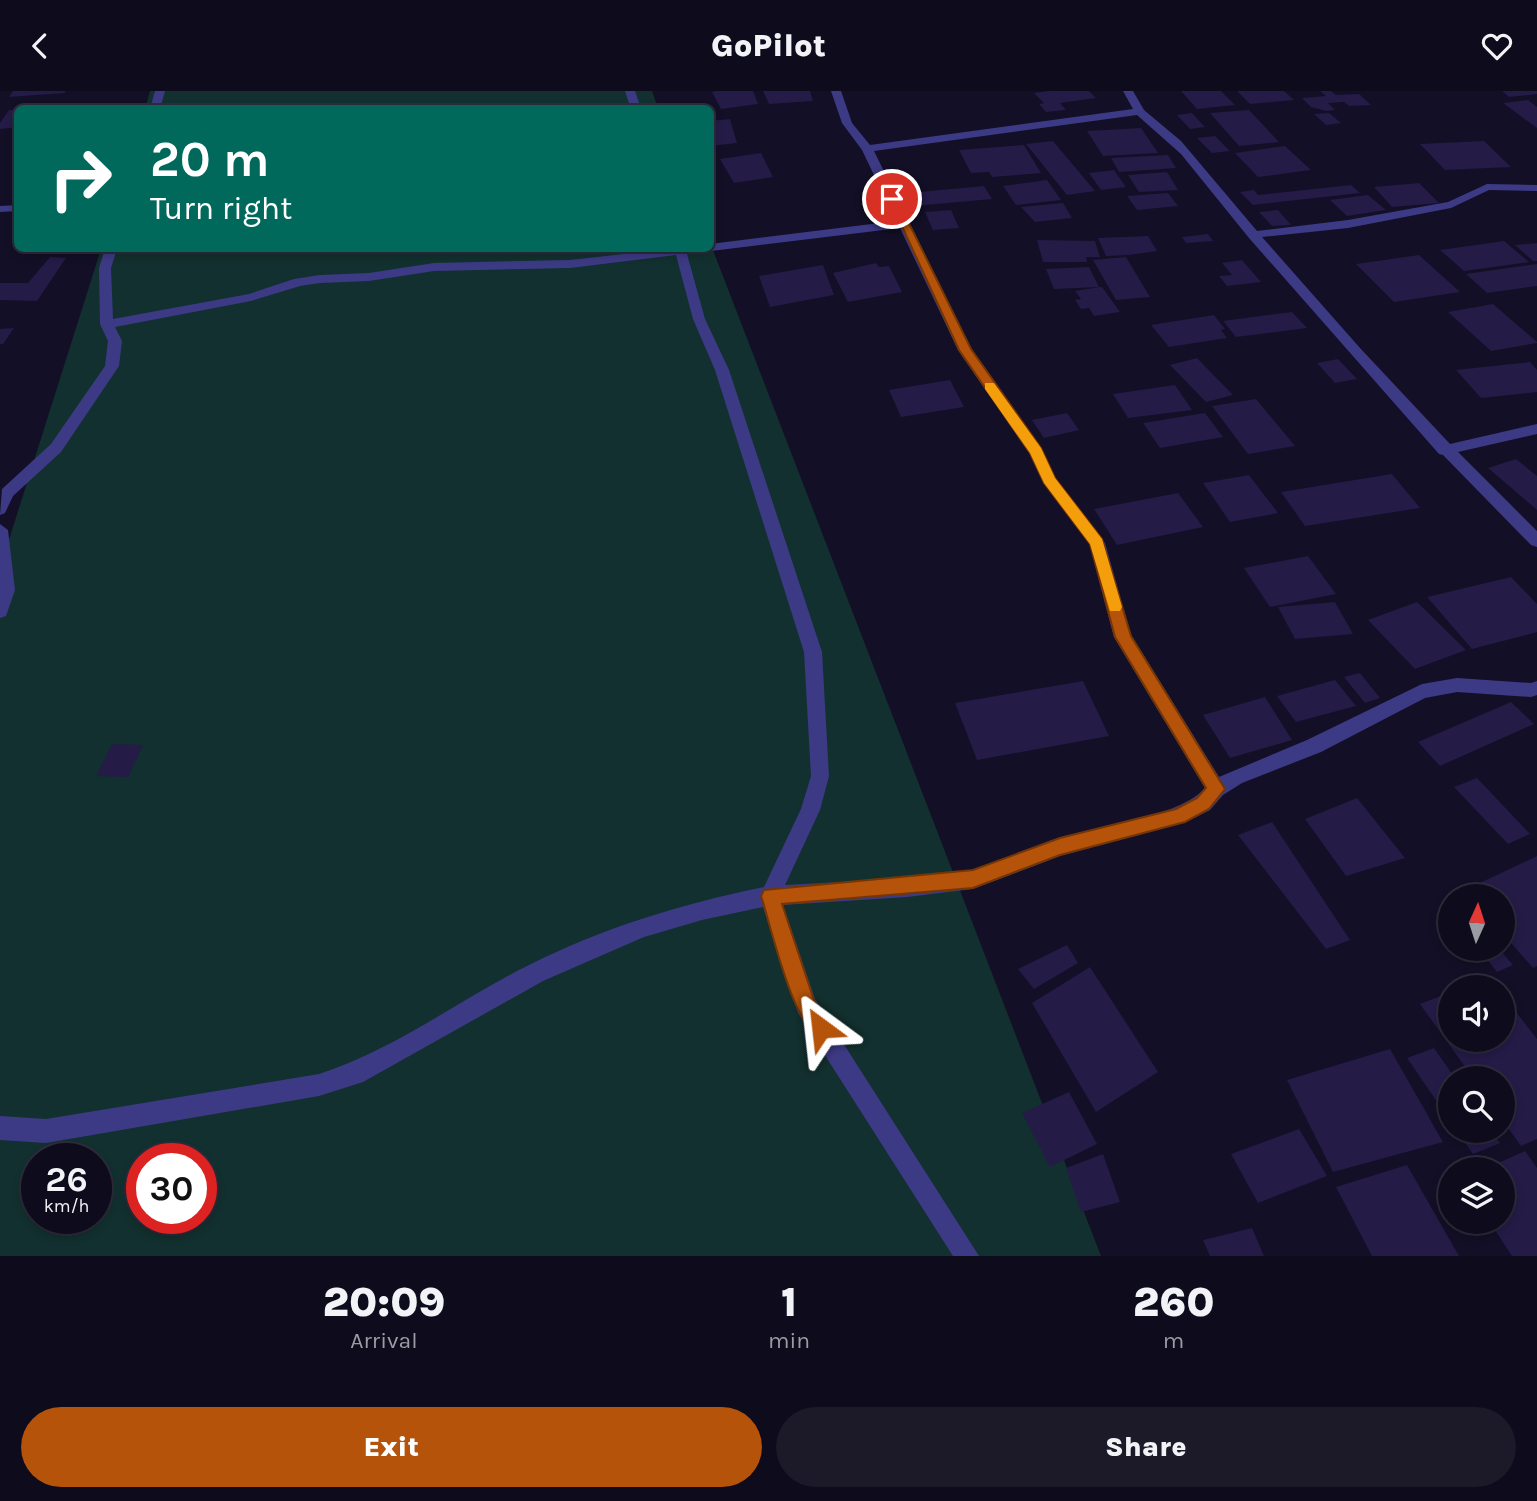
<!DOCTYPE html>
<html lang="en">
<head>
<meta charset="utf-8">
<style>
	:root { --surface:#0e0b1c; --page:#1c1929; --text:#f1f3f6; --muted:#9b9ba3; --line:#2e2b3b; --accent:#b45309 }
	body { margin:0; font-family:Karla,sans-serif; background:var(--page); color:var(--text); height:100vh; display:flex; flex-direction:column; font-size:26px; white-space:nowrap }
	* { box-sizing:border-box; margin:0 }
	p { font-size:23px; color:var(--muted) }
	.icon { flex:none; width:38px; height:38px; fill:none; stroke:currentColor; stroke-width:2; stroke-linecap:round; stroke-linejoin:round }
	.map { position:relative; height:1165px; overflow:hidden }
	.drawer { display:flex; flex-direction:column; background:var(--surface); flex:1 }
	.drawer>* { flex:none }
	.guide { position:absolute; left:14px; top:14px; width:700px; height:147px; border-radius:10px; box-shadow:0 4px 10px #0003,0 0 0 2px var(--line); background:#00695c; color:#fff; overflow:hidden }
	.needle { width:46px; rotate:3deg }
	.fabs { position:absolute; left:1438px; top:793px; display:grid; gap:14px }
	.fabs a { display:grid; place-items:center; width:77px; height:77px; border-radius:50%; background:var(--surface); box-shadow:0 4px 10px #0003,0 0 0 2px var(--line); font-size:35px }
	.speed { position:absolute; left:21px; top:1052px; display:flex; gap:14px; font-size:35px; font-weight:700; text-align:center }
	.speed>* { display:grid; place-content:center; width:91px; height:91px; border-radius:50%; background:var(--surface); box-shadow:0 4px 10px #0003,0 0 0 2px var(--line); line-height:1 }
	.speed small { font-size:18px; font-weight:400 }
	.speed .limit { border:10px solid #d22; background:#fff; color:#111 }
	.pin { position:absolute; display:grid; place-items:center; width:60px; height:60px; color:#fff; margin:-30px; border:4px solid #fff; border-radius:50%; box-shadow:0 2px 7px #0007 }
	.me { position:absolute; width:77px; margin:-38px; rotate:330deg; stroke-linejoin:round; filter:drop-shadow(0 0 5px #0008) }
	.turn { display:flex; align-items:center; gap:24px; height:147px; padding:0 21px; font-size:32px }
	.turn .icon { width:91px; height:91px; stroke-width:2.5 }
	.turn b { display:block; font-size:49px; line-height:60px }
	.eta { display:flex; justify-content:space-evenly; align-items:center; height:119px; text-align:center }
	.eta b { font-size:42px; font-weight:800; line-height:49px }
	.action { display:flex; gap:14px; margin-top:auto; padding:14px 21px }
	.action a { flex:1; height:80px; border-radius:42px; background:var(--accent); color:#fff; font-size:28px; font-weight:800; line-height:80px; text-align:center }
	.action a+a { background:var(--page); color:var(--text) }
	header { display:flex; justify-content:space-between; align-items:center; height:91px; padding:0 21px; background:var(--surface); font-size:32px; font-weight:800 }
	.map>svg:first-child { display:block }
	.green { fill:#12302f; fill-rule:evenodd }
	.building { fill:#241b47 }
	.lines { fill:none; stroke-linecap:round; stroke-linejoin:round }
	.minor { fill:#3d3a85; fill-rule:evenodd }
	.route { fill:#b45309; stroke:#753606; stroke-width:2 }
	.slow { fill:#f59e0b }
</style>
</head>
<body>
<header><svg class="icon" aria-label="back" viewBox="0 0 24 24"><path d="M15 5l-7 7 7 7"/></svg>GoPilot<svg class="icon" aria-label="heart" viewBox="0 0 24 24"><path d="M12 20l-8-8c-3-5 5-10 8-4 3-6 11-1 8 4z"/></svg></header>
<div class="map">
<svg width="1537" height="1165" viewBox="0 0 1537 1165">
	<rect width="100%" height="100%" fill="#130f26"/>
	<!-- green -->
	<path class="green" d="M150,0H652L658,17L145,18Z
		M711,154L1101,1165H0V477L101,158H710ZM37,1068H96V1127H37ZM142,1068H201V1127H142Z"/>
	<!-- building -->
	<path class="building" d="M13,0H65V2L9,6Z
		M716,0H753L758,13L721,18L712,1Z
		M763,0H810L813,10L769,13Z
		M1049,0H1089L1096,7L1060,12L1066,19L1046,21L1039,13L1044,12L1034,2Z
		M1181,0H1221L1235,14L1197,18Z
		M1237,0H1284L1294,9L1250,13Z
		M1320,0H1331L1336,4L1359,3L1371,14L1349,15L1344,11L1328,12L1335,19L1326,20L1311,16L1302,7L1326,5Z
		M1502,0H1537V3L1509,6Z
		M1528,9L1537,16V37L1503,12Z
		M9,19H18V36L0,38V32Z
		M1249,19L1279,51L1239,55L1210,22Z
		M1192,22L1205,36L1190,38L1177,24Z
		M1329,22L1341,32L1326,34L1314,23Z
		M730,28L737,52L710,55V30Z
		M1141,37L1158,62L1103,65L1087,40Z
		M1215,45L1230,60L1212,62L1197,47Z
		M1053,50L1095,100L1067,104L1026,53Z
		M1484,50L1511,76L1445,79L1420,53Z
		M1024,54L1041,82L992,86L989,81L971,82L959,59Z
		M1285,55L1311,79L1258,86L1235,62Z
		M761,62L773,86L734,92L720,68Z
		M1168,64L1176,77L1119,81L1111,67Z
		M1114,79L1126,96L1101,99L1089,82Z
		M1167,81L1178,99L1139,101L1128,84Z
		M1047,89L1061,109L1016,114L1003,95Z
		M1419,92L1439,112L1392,116L1374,96Z
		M1351,94L1360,102L1253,114L1240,101L1254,99L1258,104Z
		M984,95L992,108L914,115L908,102Z
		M1168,102L1178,115L1137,119L1127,105Z
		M1368,104L1386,119L1347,125L1330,109Z
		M1063,112L1072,127L1035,131L1021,116Z
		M951,119L959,137L933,139L925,121Z
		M1278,119L1291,134L1272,135L1259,121Z
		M1208,143L1213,150L1186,152L1182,146Z
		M1148,145L1157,160L1129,164L1106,165L1098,147Z
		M1037,149L1095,150L1100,166H1086L1087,171H1043Z
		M1504,150L1529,171L1464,180L1440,159Z
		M1537,152V170H1533L1515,154Z
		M1419,164L1460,201L1394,211L1356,173Z
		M50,166L66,167L37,210L0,209V192H28Z
		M1126,166L1150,206L1116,209L1093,169Z
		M1242,169L1261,191L1227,195L1219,185L1232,184L1222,172Z
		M876,172L879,176L889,175L902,201L848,211L833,182Z
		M1537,173V195L1487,202L1466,183Z
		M823,174L834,204L770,216L759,185Z
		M1089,176L1099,196L1054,198L1046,178Z
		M1100,196H1102L1120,221L1094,225L1089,217L1081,218L1075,209L1081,208L1075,200Z
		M1493,213L1537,251V252L1491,260L1448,221Z
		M1292,221L1307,237L1236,246L1223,230Z
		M1214,224L1225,238L1221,239L1227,247L1169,256L1151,234Z
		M14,237L3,253H0V238Z
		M1197,267L1233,304L1206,311L1170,274Z
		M1338,268L1357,288L1335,292L1317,272Z
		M1530,271L1537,279V301L1481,307L1456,279Z
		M950,289L964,316L901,326L889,299Z
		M1175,294L1192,319L1128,327L1113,303Z
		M1256,308L1295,355L1248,363L1212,315Z
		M1067,322L1079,339L1044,347L1032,329Z
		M1205,322L1223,346L1160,357L1143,332Z
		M1516,368L1537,385V419L1488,377Z
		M1392,383L1420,417L1305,435L1281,401Z
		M1249,384L1278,422L1230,431L1203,392Z
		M1178,402L1203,436L1117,454L1094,418Z
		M1308,465L1336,503L1270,516L1244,477Z
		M1511,486L1537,513V541L1472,558L1427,506Z
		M1335,511L1353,543L1295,548L1278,516Z
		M1417,511L1466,559L1415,578L1368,529Z
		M1360,582L1380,607L1365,612L1344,586Z
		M1335,589L1356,615L1296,631L1277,605Z
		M1083,590L1109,645L977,669L955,612Z
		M1265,606L1292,649L1230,667L1203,624Z
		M1511,611L1534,633L1440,675L1418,651Z
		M112,653L143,654L128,686L96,685Z
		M1477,687L1530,743L1508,753L1454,696Z
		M1357,707L1405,767L1346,785L1305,728Z
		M1272,731L1350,849L1326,858L1238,744Z
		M1537,765V875L1533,877L1503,843V805H1470L1465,799Z
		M1067,854L1078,872L1034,898L1018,878Z
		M1479,858H1499L1513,874L1497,881Z
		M1090,876L1158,981L1096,1021L1032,912Z
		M1490,886L1497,896H1464Z
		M1451,901V948H1503V904L1537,948V1048L1521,1055L1503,1030V987H1473L1420,913Z
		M1434,957L1455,987H1451V1031L1407,967Z
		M1390,958L1443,1051L1333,1081L1287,989Z
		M1069,1001L1097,1053L1050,1076L1022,1022Z
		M1299,1038L1327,1085L1258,1112L1231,1063Z
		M1457,1040H1491L1500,1052L1473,1063Z
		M1525,1060L1537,1077V1165H1512L1489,1130H1503V1078H1485Z
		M1103,1063L1120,1111L1081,1121L1066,1077Z
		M1407,1074L1459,1165H1372L1336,1096Z
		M1252,1137L1264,1165H1210L1203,1149Z"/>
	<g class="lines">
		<!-- minor -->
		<path class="minor" d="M155,0H165L160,18H150Z
			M625,0H635L641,18H631Z
			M831,0H841L852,32L870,54L1133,18L1123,0H1133L1144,19L1181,50L1257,140L1348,129L1448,111L1487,93L1537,94V100L1489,99L1451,117L1348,137L1262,146L1360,257L1450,353L1537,333V343L1458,361L1537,440V456L1531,454L1443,364L1439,363L1249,147L1181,63L1137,24L874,60L971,258L1041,357L1055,387L1105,452L1131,544L1219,686L1307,649L1422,593L1457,587L1531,592L1537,590V604L1531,606L1457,601L1425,607L1321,661L1242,692L1223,704L1210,719L1186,731L1060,765L973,798L907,806L783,814L815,908L979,1165H953L798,922L763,816L702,829L644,846L543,890L363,991L319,1005L46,1052L0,1049V1025L46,1028L319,983C394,959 457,910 527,875C602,837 681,813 764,796L801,718L811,685L804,561L715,279L693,228L676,164L570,177L434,180L369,190L320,192L300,195L251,210L115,236L122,250L119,275L61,361L13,405L5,422L0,424L2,398L51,353L105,275L108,250L100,233L99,177L105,158H117L111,177L113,228L249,203L294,188L320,184L369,182L434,172L570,169L669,158H710V153L896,130L862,59L842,32ZM900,137L958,259L1029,362L1044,393L1090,454L1114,546L1205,697C1179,726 1100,735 1061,746C1031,755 1002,773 971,779C910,790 847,790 785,794L820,719L829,685L822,561L729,279L705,228L687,163Z
			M18,114V120L0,121V115Z
			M0,433L8,439L15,499L6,525L0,527Z"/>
	</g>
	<!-- route -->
	<path class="route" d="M888,105L897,108L971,258L1041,357L1055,387L1102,448L1131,545L1225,698L1209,718L1185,731L1060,764L973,797L782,813L814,909L831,937L828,944L821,947C793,936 771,835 761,805L764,799L973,779L1060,747L1176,718L1197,707L1206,697L1115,546L1090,453L1044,392L1030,362L959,259Z"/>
	<!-- slow -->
	<path class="slow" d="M985,292H994L1041,357L1055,387L1102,448L1122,516L1120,520H1110L1090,453L1044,392L1030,362L985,298Z"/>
</svg>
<div class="fabs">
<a><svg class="needle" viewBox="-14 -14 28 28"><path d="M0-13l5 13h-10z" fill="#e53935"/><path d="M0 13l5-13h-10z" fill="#9b9ba3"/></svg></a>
<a><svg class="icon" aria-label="sound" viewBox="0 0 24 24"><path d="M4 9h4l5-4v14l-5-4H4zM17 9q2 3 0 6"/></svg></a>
<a><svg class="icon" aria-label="search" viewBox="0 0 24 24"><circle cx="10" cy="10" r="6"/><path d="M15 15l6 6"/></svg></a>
<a><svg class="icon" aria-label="layers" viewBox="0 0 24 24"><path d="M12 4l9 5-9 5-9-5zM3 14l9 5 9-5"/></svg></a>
</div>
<div class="speed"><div>26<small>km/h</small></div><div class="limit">30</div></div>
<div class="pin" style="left:892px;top:108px;background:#d93025"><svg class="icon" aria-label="arrive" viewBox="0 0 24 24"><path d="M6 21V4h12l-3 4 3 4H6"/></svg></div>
<svg class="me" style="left:821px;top:937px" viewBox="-20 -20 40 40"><path d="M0-17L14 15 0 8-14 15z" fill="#b45309" stroke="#fff" stroke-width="4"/></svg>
<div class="guide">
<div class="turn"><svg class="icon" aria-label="right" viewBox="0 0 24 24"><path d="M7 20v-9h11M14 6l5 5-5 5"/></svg><div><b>20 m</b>Turn right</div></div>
</div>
</div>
<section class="drawer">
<div class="eta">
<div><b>20:09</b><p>Arrival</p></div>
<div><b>1</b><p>min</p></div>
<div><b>260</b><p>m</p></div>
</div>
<div class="action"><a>Exit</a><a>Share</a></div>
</section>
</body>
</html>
